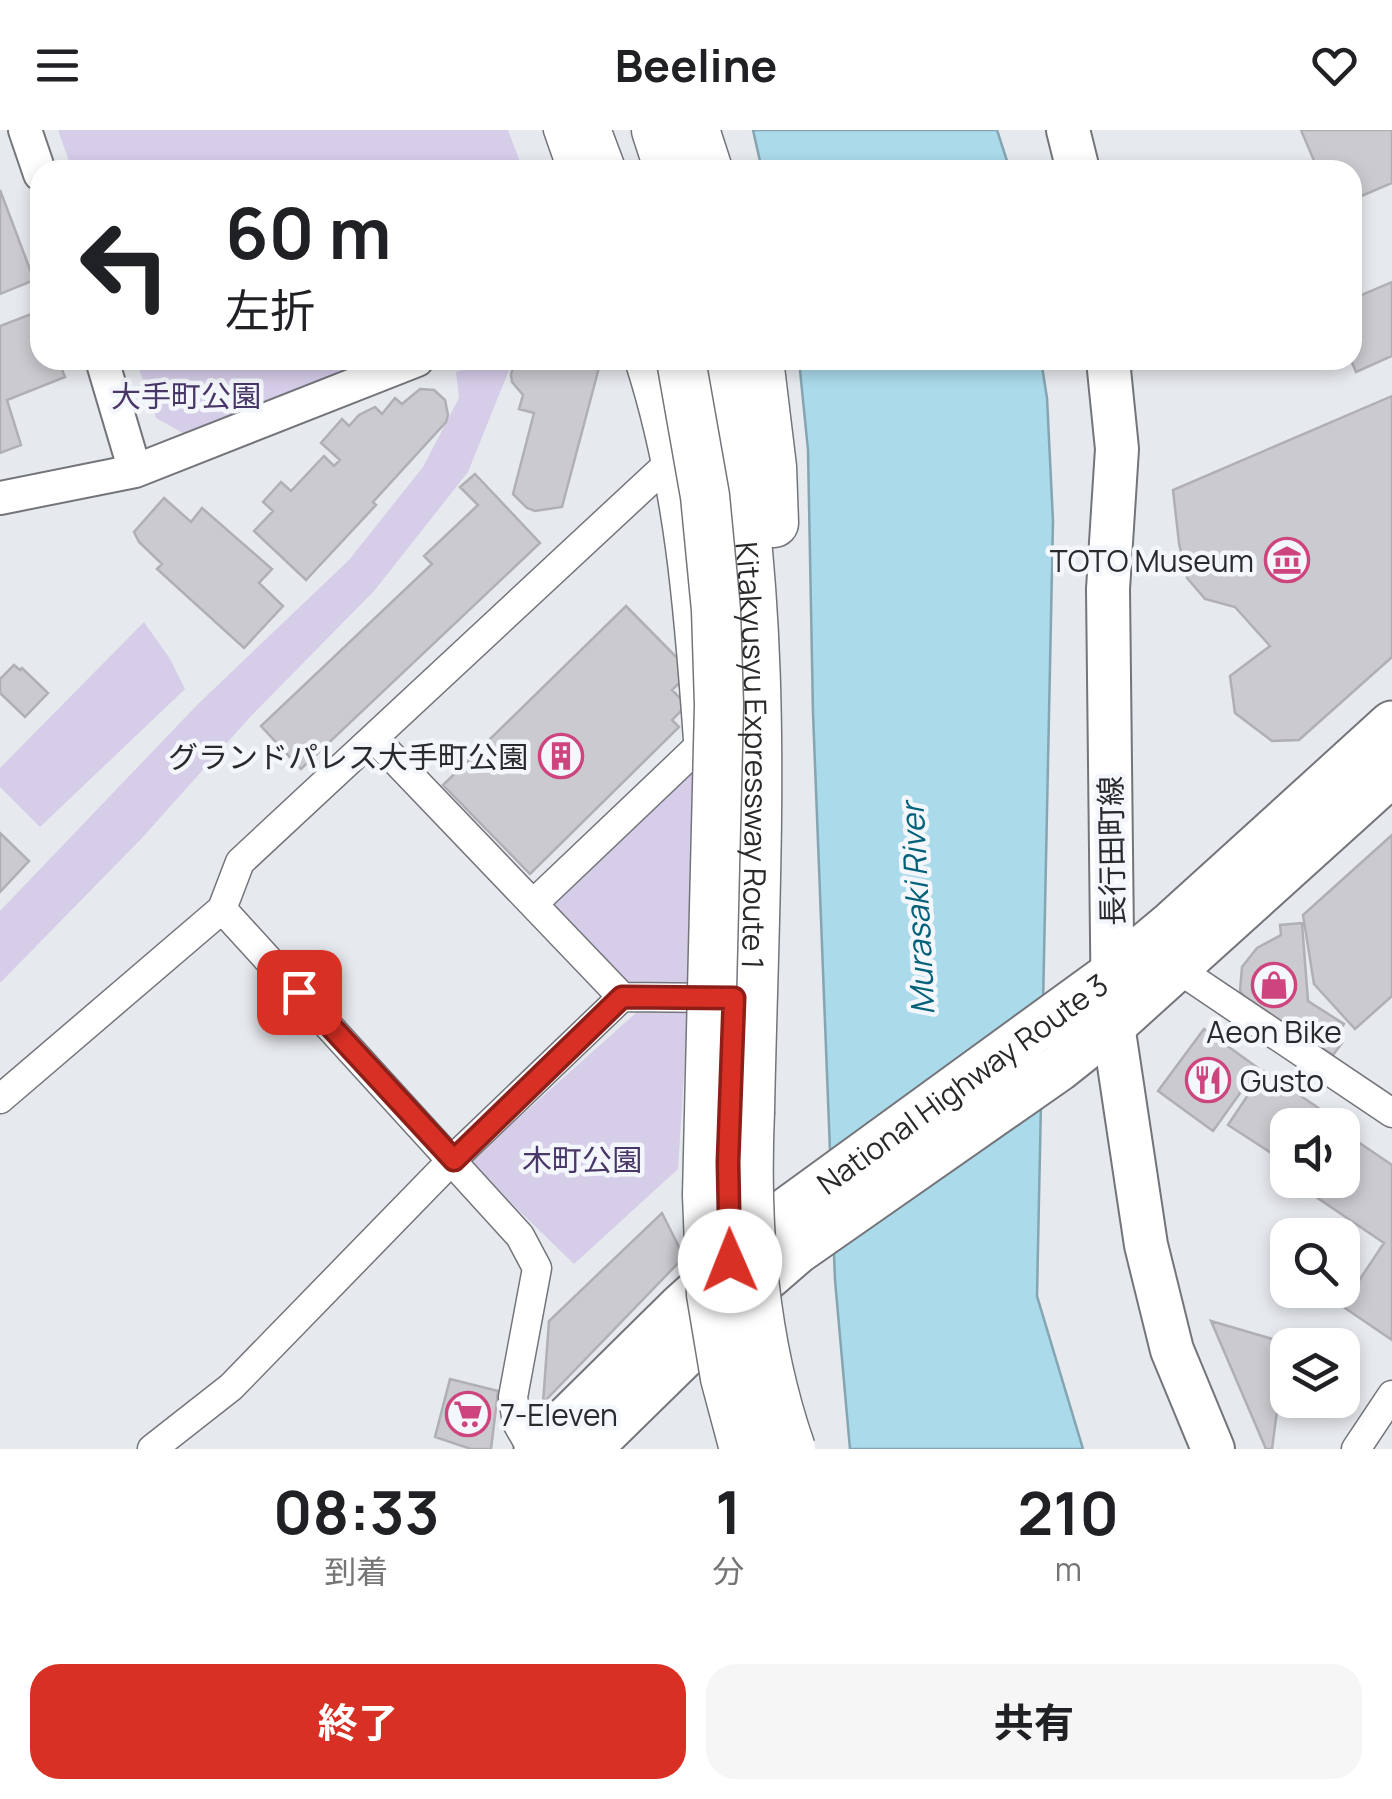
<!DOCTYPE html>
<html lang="ja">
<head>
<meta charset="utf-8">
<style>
	:root { --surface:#fff; --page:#f6f6f6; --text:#202124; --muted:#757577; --accent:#d93025 }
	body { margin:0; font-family:Manrope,"Noto Sans JP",sans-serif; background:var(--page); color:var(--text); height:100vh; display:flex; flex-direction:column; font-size:38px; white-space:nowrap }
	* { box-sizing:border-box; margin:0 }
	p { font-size:32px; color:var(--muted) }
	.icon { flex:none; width:55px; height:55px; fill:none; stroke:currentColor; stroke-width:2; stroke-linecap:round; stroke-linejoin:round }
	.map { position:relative; height:1319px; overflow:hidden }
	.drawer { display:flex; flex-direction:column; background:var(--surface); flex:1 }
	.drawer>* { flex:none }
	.guide { position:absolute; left:30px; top:30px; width:1332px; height:210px; border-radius:30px; box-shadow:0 5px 15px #0003; background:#fff; color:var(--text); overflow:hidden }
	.tools { position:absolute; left:1270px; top:978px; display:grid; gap:20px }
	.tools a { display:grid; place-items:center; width:90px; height:90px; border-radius:20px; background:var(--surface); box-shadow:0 5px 15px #0003; font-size:50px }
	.pin { position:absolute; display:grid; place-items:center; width:85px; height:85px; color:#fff; margin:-42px; border-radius:20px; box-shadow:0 5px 15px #0006 }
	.me { position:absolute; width:110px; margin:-55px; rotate:359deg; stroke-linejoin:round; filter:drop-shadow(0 0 8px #0008) }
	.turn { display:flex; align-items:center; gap:35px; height:210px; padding:0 30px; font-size:45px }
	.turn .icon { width:130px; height:130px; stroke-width:2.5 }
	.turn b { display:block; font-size:70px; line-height:85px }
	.eta { display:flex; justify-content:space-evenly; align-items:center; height:170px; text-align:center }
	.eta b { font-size:60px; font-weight:700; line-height:70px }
	.button { display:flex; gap:20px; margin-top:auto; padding:20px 30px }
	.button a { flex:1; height:115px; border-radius:30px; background:var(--accent); color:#fff; font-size:40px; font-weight:700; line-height:115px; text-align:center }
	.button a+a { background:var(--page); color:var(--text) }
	header { display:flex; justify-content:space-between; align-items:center; height:130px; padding:0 30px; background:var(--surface); font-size:45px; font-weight:700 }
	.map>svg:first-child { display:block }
	.green { fill:#d6cde9 }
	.water { fill:#abdaea; stroke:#84a5b1; stroke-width:2.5 }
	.building { fill:#cacacf; stroke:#afafb4; stroke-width:2.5 }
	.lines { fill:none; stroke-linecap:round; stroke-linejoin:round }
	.minor-casing { stroke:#73757a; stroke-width:31 }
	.tertiary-casing { stroke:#73757a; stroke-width:36 }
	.primary-casing { stroke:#73757a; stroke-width:46 }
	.trunk-casing { stroke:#73757a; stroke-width:49 }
	.motorway-casing { stroke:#73757a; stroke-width:51 }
	.minor { stroke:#fff; stroke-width:28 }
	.tertiary { stroke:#fff; stroke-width:32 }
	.primary { stroke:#fff; stroke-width:42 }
	.trunk { stroke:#fff; stroke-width:45 }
	.motorway { stroke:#fff; stroke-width:48 }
	.motorway-bridge-casing { stroke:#73757a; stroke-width:51; stroke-linecap:butt }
	.motorway-bridge { stroke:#fff; stroke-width:48 }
	.route-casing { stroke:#8d1f18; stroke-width:25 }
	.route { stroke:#d93025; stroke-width:18 }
	.labels { text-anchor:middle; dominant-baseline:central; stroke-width:9; stroke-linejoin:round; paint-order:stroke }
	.park-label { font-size:30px; fill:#493768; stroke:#f3f6fb }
	.poi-label { font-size:30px; fill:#292a2b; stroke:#f3f6fb; text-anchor:end }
	.street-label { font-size:30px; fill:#292a2b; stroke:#f3f6fb }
	.water-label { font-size:32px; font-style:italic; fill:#036279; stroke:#f3f6fb }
</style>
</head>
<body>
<header><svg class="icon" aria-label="menu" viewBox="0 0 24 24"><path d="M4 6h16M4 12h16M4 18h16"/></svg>Beeline<svg class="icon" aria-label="heart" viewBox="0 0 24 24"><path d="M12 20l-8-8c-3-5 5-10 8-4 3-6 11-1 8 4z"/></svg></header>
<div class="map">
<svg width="1392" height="1319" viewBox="0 0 1392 1319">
	<rect width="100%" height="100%" fill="#e6e9ed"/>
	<!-- green -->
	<path class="green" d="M58,0H508L523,40H72Z
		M136,230H373L183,303L156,288Z
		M491,230H513L468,342L374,461L251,586L142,708L0,853V781L198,574L349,430L423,337L459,268L456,242Z
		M144,492L170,529L185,559L40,697L0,657V638Z
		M697,629L690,848L678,1039L574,1134L469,1032L637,882L633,864L545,769Z"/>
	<!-- water -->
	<path class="water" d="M753,0H997L1010,40H762Z
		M799,230H1041L1047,268L1053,391L1037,1166L1083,1319H850L835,1150L813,583L808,320Z"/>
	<!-- building -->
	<path class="building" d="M1301,0H1392V53L1352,70V40H1318Z
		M0,60L34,150L0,164Z
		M1392,152V226L1356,242L1351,230L1352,169Z
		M39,181L40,230H58L65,247L7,270L21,315L0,323V196Z
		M516,230H601L562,377L535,381L527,378L513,364L534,283L519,279L523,265L512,252L511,244Z
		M420,259L434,260L445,270L448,285L446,292L373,372L376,375L306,450L254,401L273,381L263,372L281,352L291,361L324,326L334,336L340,330L321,313L342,289L349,296L359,285L375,277L382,284L395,268L402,274Z
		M1392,266V527L1299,610L1272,611L1235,583L1230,546L1270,516L1235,477L1205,469L1187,448L1179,413L1173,360Z
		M475,344L540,413L301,639L261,596L432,434L424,426L478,375L460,357Z
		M164,368L191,392L202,378L272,439L259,453L283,476L244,518L157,439L162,434L139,412L134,402Z
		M626,476L691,542L672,560L687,575L672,590L679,597L530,744L443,655Z
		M14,535L20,540L22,538L48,563L25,587L0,563V549Z
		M0,703L29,731L0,762Z
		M1392,705V866L1355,899L1314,854L1303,785Z
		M1302,793L1308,871L1344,894L1335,908L1342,913L1333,925L1249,872L1240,861L1242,837L1257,818L1281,805L1280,795Z
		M1204,899L1258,938L1213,1001L1158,961Z
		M1264,941L1323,981L1314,995H1288V1034L1228,995Z
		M1342,1001L1392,1035V1210L1342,1176L1384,1113L1291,1050H1342Z
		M662,1083L684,1127L543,1273L549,1191Z
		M1211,1191L1286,1213L1272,1319H1266Z
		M450,1249L498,1261L491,1319H471L435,1307Z"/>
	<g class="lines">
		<defs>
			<path id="minor" d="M558,0L572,40
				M639,230C679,353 689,482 698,610
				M533,774L698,617L719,615
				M222,779L520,1106L537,1138L513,1267L517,1293L532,1319
				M1178,839L1392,983
				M622,867L722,868
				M0,969L222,779L240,732L699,305
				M152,1319L231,1257L453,1029L622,867L375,609
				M1356,1319L1392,1265"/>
			<path id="tertiary" d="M25,0L40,44
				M102,230L135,341
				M0,368L135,341L417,230"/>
			<path id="primary" d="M1068,0L1078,40
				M1108,230L1117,319L1108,459L1113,895L1146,1115L1172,1220L1213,1319"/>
			<g id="trunk">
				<path id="s1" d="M537,1319L680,1178L789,1079L1112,844L1173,793L1392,594"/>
				<path d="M588,1319L738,1172L797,1121L1059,938L1113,895L1392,643"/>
			</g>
			<g id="motorway">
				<path d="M586,0L601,40"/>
				<path d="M656,0L669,40"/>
				<path d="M695,0L708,40"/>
				<path id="s2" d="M719,230C774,481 755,726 750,981"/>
				<path d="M759,230L772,337L774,393"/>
			</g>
		</defs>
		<!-- minor casing -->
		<use href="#minor" class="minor-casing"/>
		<!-- tertiary casing -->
		<use href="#tertiary" class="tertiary-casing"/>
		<!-- primary casing -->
		<use href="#primary" class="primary-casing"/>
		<!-- trunk casing -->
		<use href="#trunk" class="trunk-casing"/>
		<!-- motorway casing -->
		<use href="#motorway" class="motorway-casing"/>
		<!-- minor -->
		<use href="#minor" class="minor"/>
		<!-- tertiary -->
		<use href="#tertiary" class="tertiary"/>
		<!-- primary -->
		<use href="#primary" class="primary"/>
		<!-- trunk -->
		<use href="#trunk" class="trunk"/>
		<!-- motorway -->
		<use href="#motorway" class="motorway"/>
		<defs>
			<path id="motorway-bridge" d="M681,230L705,366L716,480L719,575L707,1065L711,1164L725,1248L744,1319
				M750,981C745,1095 753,1210 791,1319"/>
		</defs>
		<!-- motorway-bridge casing -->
		<use href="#motorway-bridge" class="motorway-bridge-casing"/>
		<!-- motorway-bridge -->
		<use href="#motorway-bridge" class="motorway-bridge"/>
	</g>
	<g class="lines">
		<defs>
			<path id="route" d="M299,862L454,1030L622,867L734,868L728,1032L730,1131"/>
		</defs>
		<!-- route casing -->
		<use href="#route" class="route-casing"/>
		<!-- route -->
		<use href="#route" class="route"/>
	</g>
	<!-- icons -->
	<defs>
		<symbol id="museum-ring" viewBox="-11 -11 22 22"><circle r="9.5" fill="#f3f6fb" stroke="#ce447f" stroke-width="1.5"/><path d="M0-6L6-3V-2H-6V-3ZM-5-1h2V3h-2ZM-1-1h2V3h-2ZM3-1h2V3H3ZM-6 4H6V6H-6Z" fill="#ce447f"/></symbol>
		<symbol id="building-ring" viewBox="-11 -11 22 22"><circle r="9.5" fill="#f3f6fb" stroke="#ce447f" stroke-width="1.5"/><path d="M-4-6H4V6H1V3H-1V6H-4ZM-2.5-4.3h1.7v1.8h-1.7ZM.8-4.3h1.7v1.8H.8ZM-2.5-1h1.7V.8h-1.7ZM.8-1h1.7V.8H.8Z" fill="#ce447f"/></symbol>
		<symbol id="shop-ring" viewBox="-11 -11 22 22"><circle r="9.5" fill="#f3f6fb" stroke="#ce447f" stroke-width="1.5"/><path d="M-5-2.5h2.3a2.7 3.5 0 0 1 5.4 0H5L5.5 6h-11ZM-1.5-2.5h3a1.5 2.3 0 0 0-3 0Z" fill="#ce447f"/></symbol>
		<symbol id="restaurant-ring" viewBox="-11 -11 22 22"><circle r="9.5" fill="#f3f6fb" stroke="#ce447f" stroke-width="1.5"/><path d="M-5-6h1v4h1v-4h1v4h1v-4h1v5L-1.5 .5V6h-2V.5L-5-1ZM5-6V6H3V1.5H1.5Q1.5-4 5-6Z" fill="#ce447f"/></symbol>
		<symbol id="supermarket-ring" viewBox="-11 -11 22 22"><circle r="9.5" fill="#f3f6fb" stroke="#ce447f" stroke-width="1.5"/><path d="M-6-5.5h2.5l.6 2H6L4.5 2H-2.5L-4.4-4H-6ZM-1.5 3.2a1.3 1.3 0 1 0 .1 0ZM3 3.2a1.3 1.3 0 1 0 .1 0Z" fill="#ce447f"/></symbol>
	</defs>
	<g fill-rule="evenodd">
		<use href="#museum-ring" x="1262" y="405" width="50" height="50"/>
		<use href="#building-ring" x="536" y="601" width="50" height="50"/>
		<use href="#shop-ring" x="1249" y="830" width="50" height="50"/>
		<use href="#restaurant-ring" x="1183" y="925" width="50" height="50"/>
		<use href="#supermarket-ring" x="443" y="1259" width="50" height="50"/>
	</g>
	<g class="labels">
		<!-- park labels -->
		<g class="park-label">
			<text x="186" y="265">大手町公園</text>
			<text x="582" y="1029">木町公園</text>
		</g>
		<!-- poi labels -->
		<g class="poi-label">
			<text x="1254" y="430">TOTO Museum</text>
			<text x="528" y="626">グランドパレス大手町公園</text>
			<text x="1274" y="901" text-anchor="middle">Aeon Bike</text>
			<text x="1240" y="950" text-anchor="start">Gusto</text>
			<text x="500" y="1284" text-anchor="start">7-Eleven</text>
		</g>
		<!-- street labels -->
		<g class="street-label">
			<text stroke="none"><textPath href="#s2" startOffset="398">Kitakyusyu Expressway Route 1</textPath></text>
			<text transform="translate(1111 721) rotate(-91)">長行田町線</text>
			<text stroke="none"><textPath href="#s1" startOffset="562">National Highway Route 3</textPath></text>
		</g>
		<!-- water labels -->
		<g class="water-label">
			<text transform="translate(917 779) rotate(-93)">Murasaki River</text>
		</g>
	</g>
</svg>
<div class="tools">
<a><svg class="icon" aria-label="sound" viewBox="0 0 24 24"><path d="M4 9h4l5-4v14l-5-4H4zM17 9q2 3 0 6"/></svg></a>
<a><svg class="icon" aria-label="search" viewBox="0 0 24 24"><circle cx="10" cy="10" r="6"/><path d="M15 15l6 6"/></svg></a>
<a><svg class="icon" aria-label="layers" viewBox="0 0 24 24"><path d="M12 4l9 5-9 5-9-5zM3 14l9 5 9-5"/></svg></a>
</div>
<div class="pin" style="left:299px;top:862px;background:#d93025"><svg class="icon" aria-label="arrive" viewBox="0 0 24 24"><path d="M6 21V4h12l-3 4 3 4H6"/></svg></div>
<svg class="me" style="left:730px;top:1131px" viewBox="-20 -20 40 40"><circle r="19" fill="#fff"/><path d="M0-13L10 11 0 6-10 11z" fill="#d93025"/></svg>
<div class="guide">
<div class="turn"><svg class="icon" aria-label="left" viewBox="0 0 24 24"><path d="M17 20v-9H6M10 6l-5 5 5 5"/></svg><div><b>60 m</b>左折</div></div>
</div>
</div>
<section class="drawer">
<div class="eta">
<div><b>08:33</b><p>到着</p></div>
<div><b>1</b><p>分</p></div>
<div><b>210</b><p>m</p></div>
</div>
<div class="button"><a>終了</a><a>共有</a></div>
</section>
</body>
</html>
